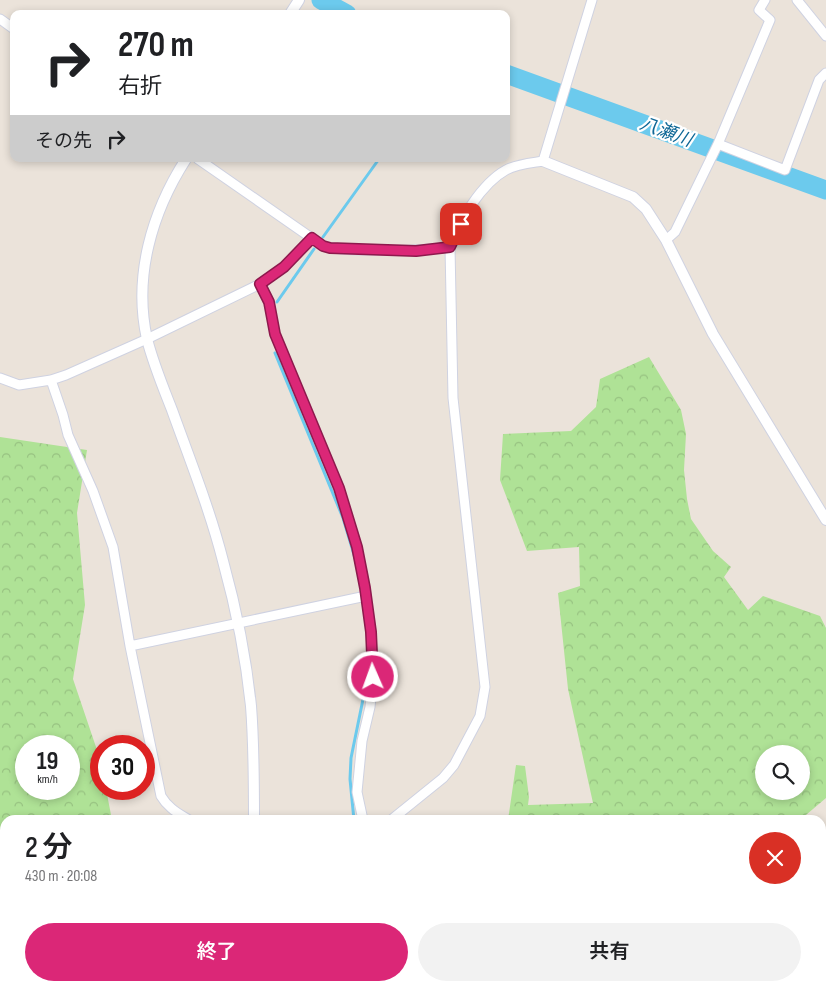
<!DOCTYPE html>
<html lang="ja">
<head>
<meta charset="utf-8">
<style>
	:root { --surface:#fff; --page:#f2f2f2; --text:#202124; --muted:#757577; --accent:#db2777 }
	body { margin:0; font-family:"Sofia Sans Condensed","Noto Sans JP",sans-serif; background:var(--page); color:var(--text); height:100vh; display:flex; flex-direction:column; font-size:19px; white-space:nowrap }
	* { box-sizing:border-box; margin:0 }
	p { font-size:16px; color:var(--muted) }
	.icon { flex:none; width:28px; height:28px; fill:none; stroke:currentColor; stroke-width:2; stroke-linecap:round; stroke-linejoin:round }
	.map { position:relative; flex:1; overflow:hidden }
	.panel { position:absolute; left:0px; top:815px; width:826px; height:176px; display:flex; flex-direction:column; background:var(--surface); border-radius:15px 15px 0 0; box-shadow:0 2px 8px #0003 }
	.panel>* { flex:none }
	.hud { position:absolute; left:10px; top:10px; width:500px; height:152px; border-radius:10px; box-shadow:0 2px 8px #0003; background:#fff; color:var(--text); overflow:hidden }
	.fabs { position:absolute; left:755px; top:745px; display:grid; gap:10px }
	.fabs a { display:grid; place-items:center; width:55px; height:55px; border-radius:50%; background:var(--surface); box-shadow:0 2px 8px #0003; font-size:25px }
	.speed { position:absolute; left:15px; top:735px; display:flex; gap:10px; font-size:25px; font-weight:700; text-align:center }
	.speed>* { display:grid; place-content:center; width:65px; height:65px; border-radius:50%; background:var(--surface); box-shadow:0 2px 8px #0003; line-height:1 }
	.speed small { font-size:12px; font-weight:400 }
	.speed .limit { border:8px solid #d22; background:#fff; color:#111 }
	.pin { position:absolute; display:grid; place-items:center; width:42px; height:42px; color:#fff; margin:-21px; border-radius:10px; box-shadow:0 2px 8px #0006 }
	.me { position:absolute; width:55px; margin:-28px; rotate:358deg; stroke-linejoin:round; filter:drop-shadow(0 0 4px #0008) }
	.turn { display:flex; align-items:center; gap:18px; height:105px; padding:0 25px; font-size:22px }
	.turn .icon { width:65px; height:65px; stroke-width:2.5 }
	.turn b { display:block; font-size:35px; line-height:42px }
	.then { display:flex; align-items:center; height:48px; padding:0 25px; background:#0003; gap:10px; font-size:19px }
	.round { display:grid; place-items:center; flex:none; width:52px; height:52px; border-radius:26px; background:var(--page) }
	.headline { display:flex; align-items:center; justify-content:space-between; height:85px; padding:0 25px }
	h1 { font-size:30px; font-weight:600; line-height:38px }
	.primary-button { display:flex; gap:10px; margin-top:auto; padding:10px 25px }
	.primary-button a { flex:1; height:58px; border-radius:30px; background:var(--accent); color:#fff; font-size:20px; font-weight:600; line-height:58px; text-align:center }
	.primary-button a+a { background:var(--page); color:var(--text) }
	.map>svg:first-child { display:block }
	.forest { fill:url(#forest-crowns); fill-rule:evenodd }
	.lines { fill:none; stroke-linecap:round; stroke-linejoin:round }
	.stream { stroke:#6ccaed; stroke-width:3 }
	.river { stroke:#6ccaed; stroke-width:19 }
	.minor-casing { stroke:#cfd2e1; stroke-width:11 }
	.tertiary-casing { stroke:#cfd2e1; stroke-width:12 }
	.minor { stroke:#fff; stroke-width:9 }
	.tertiary { stroke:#fff; stroke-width:10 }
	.route-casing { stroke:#8e194d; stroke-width:12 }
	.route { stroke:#db2777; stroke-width:9 }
	.labels { text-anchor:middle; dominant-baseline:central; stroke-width:4.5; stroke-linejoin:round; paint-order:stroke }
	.water-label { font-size:18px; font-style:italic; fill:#0e6796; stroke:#fff }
</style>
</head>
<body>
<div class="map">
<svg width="826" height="991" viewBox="0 0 826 991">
	<defs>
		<pattern id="forest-crowns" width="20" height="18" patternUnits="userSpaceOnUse" patternTransform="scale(1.25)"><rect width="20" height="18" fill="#afe296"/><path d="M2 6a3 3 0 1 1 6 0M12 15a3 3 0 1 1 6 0" fill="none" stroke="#97c281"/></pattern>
	</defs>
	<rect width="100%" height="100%" fill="#ebe3da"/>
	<!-- forest -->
	<path class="forest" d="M649,357L681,410L686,434L684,470L687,499L691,519L713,551L731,567L724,577L748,610L763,596L820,616L826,628V798L800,820H508L516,765L525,766L529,797L528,805L593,803L568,689L558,593L580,586L579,547L527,551L500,480L503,434L571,431L596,407L600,379ZM764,754H801V791H764Z
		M0,437L87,450L77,513L85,605L73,679L97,750L101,768V789H106L112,820H5V986H99V991H0ZM26,746H69V789H26Z
		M519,986H722L725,991H521Z"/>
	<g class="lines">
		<!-- stream -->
		<path class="stream" d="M323,237L379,159
			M277,302L314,249
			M275,353L343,518L355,558
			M354,820L350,779L351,758L369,670
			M372,991L373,986"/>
		<!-- river -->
		<path class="river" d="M321,0L347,14
			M506,74L826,190"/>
		<defs>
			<path id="minor" d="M797,0L826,36
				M0,19L14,29
				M718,144L785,170L819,80L826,73
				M198,159L323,246C337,250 354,250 369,250C398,251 421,251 450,247C458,222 482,183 506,170C517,164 531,163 543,161L592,0
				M666,240L675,232L718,144L770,20L759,10L765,0
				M260,284L269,302L275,334L339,488L357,547L365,588L371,632L373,677L370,707L362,741L357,792L363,820
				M0,378L19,385L51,380L66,375L147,339L260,284L284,267L312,238
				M51,380L63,415L68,435L93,491L113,547L130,646L161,796C168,808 178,813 189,820
				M130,646L366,596
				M391,820L443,778L454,765L480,716L485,687L453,398L450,247
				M381,991L382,986"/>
			<path id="tertiary" d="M290,14L299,0
				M186,159C152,212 133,276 147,339C153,363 163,387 172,410C190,460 210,510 223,561C236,608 246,658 251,706C254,744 254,782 254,820
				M543,161L633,197L646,209L666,240L713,334L826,520
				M257,986V991"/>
		</defs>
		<!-- minor casing -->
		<use href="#minor" class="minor-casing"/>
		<!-- tertiary casing -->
		<use href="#tertiary" class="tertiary-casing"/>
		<!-- minor -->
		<use href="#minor" class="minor"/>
		<!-- tertiary -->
		<use href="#tertiary" class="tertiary"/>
	</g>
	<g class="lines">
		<defs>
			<path id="route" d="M373,677L371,632L365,588L357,547L339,488L275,334L269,302L260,284L284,267L312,238L323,246L330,248L416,251L450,247L461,224"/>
		</defs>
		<!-- route casing -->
		<use href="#route" class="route-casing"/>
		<!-- route -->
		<use href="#route" class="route"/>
	</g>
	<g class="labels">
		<!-- water labels -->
		<g class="water-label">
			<text transform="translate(666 132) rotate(20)">八瀬川</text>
		</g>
	</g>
</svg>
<div class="fabs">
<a><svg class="icon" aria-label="search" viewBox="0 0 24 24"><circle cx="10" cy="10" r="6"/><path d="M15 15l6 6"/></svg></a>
</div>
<div class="speed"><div>19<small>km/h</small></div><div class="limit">30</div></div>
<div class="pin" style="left:461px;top:224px;background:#d93025"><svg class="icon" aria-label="arrive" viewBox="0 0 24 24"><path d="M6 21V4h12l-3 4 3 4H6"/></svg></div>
<svg class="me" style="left:373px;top:677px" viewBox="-20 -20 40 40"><circle r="17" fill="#db2777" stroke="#fff" stroke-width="3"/><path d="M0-11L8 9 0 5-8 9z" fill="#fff"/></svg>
<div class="hud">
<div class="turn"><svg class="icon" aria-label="right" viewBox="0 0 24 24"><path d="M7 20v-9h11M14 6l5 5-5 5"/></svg><div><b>270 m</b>右折</div></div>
<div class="then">その先<svg class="icon" aria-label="right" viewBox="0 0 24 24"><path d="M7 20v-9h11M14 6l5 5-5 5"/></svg></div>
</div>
<section class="panel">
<div class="headline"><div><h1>2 分</h1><p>430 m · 20:08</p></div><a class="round" style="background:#d93025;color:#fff"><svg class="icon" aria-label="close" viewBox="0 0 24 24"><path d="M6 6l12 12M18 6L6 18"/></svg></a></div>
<div class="primary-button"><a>終了</a><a>共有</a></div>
</section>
</div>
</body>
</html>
